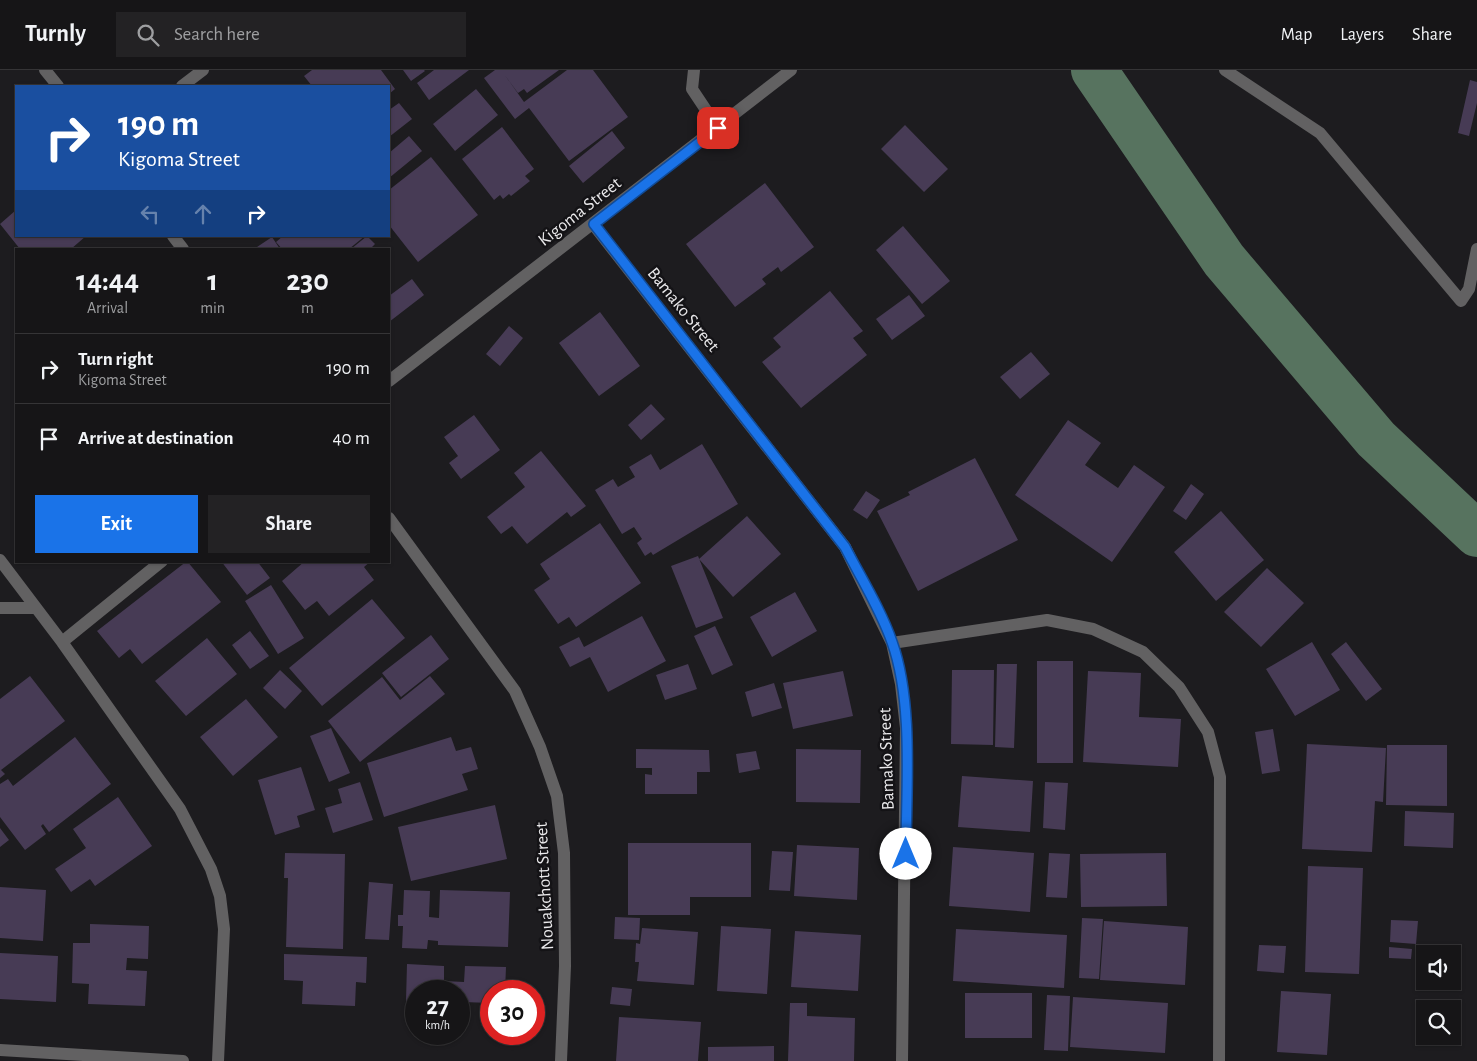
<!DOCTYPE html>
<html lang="en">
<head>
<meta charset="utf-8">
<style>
	:root { --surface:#161517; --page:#232224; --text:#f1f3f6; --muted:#9e9fa1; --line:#353436; --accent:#1a73e8 }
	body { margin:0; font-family:"Alegreya Sans",sans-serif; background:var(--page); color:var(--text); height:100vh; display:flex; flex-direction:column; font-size:19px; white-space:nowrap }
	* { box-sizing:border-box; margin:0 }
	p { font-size:16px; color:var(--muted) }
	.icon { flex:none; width:28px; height:28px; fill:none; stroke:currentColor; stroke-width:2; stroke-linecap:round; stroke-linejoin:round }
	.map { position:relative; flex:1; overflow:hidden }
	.sheet { position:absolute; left:15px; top:178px; width:375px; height:315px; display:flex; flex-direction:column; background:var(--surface); border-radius:0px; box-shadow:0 1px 4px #0004,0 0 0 1px var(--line) }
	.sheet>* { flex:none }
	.top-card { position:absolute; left:15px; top:15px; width:375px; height:152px; border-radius:0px; box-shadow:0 1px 4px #0004,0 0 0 1px var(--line); background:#1a4fa0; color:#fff; overflow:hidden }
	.fabs { position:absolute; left:1416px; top:875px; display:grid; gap:10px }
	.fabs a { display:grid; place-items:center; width:45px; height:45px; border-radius:0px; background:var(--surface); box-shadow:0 1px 4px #0004,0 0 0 1px var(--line); font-size:25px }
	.speed { position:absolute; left:405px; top:910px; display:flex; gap:10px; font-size:25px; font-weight:700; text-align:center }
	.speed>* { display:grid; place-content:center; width:65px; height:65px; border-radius:50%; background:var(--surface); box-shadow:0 1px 4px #0004,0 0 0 1px var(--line); line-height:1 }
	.speed small { font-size:12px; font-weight:400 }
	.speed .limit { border:8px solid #d22; background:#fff; color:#111 }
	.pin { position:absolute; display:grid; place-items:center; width:42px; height:42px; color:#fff; margin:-21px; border-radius:10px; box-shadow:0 2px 8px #0006 }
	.me { position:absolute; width:55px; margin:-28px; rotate:0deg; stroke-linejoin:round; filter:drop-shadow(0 0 4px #0008) }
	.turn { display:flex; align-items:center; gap:18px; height:105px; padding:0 20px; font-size:22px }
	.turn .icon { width:65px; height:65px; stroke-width:2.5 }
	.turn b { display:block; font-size:35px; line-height:42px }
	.lanes { display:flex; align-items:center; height:48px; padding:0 20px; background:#0003; justify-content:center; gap:25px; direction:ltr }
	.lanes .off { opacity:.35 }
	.eta { display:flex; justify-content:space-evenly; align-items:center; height:85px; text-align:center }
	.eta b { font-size:30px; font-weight:600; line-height:35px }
	.primary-button { display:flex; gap:10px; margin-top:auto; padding:10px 20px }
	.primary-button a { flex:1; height:58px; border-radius:0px; background:var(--accent); color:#fff; font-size:20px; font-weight:600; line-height:58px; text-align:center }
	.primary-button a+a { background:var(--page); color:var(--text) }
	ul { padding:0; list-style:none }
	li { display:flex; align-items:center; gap:15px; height:70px; padding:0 20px; border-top:1px solid var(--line) }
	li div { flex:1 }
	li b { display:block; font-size:19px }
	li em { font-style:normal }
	header { display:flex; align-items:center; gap:30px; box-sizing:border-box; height:70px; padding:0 25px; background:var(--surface); border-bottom:1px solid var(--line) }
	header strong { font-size:24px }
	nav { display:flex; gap:28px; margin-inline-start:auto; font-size:18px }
	.search { width:350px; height:45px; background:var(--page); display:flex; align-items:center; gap:12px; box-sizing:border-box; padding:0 18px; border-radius:0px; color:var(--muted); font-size:19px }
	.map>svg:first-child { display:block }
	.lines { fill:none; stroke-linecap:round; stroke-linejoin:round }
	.river { stroke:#57735f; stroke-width:46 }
	.building { fill:#473b55 }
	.minor { stroke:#626162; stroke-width:12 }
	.route-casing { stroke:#114b97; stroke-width:12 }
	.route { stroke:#1a73e8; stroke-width:9 }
	.labels { text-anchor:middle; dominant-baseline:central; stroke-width:5; stroke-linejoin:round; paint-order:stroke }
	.street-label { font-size:18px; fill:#eae9eb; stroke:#141316 }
</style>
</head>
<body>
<header>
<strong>Turnly</strong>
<div class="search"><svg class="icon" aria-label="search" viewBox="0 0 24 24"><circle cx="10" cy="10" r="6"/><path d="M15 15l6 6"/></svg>Search here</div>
<nav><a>Map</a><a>Layers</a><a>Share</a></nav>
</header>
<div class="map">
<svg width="1477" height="991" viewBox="0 0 1477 991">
	<rect width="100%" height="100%" fill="#1d1c1f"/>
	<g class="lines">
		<!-- river -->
		<path class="river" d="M1094,0L1224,190L1376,369L1477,464"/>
	</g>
	<!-- building -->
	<path class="building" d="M312,0H381L395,19L389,24V16H312L304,6Z
		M403,0H424L425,1L411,11Z
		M434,0H469L429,30L417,13Z
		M495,0H559L527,23L524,19L518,23L504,4L524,32L567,0H593L628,47L569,91L529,38L515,49L484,8Z
		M1470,10L1477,12V33L1469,66L1458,63Z
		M476,19L498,45L455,81L433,54Z
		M399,33L412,49L389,67V40Z
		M905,55L948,99L924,122L881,79Z
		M502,57L534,99L525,106L530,111L511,126L509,124L503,129L500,125L494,130L462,89Z
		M612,61L625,78L583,113L569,96Z
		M409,66L422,81L389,108V83Z
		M431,87L478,145L418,192L389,155V120Z
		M765,113L814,177L781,202L778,197L762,209L766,214L735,237L686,174Z
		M16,140V166H86L71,179H20L0,154Z
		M903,156L950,211L922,234L876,180Z
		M283,166H365L349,179H282L276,172Z
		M367,166L375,174L370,179H351Z
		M272,167L280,179H258L257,177Z
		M412,209L424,225L389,252V226Z
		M830,221L863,261L853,268L867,285L801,338L762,292L781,277L773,268Z
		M909,225L925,246L892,270L876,249Z
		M600,242L640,296L599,326L559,273Z
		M509,256L523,268L500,296L486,284Z
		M1031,282L1050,304L1020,329L1000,307Z
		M651,334L665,349L641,370L628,355Z
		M474,345L500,380L461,409L449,393L458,386L444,367Z
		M1068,350L1101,373L1085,395L1118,418L1134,395L1165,417L1112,492L1015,425Z
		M702,374L738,434L653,485L651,482L645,486L637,473L642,469L634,457L622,464L595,420L613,409L618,417L635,407L629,397L651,384L660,400Z
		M541,381L586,436L571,447L567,442L527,474L512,456L501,464L487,447L525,417L514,403Z
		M975,388L1018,470L918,521L877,441L910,425L908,422Z
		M1191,414L1204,424L1186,450L1173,441Z
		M866,421L880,430L867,449L853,440Z
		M1221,441L1264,490L1216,531L1174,482Z
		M747,446L781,484L733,527L699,489Z
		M600,453L641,513L576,557L569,547L558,554L534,520L550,509L540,494Z
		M698,486L723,548L696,558L671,496Z
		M187,491L221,532L142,594L130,579L119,588L97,561Z
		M221,491H257L270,508L247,525Z
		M305,491H371L364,497L374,510L329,546L317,531L305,540L282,511Z
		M1267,498L1304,533L1261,577L1224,542Z
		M271,515L304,568L278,584L245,531Z
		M795,522L817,561L772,587L750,547Z
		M372,529L405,568L322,636L289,598Z
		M642,546L666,591L608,622L590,587L570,597L559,577L579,567L584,577Z
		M715,556L733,595L712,605L694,566Z
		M250,561L269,586L250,599L232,575Z
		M431,565L449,589L401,627L382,603Z
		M207,568L237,604L186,646L155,611Z
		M1312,572L1340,620L1295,646L1266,599Z
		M1346,572L1382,619L1366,631L1331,584Z
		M1037,591H1073V693H1037Z
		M688,594L697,619L665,630L656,605Z
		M997,594H1017L1014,678L995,677Z
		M280,600L302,621L285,639L263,618Z
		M952,600H994L993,675L951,674Z
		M843,601L853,646L793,659L783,613Z
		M1088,601L1141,603L1139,647L1181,649L1178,697L1083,692Z
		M30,606L65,651L1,700L5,704L0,708V629Z
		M430,606L445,624L360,692L328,651L382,607L400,630Z
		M774,613L782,638L752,647L745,622Z
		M246,629L278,667L233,706L200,667Z
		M331,658L350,703L329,712L310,666Z
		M1273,659L1280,701L1262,704L1255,662Z
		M75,667L111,714L49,762L43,754L41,756L46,764L25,780L0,747V714L8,709L13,716Z
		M451,667L456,681L471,677L478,699L462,704L468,720L384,747L367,693Z
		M1307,674L1386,678L1383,732L1375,731L1372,782L1302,779Z
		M1387,675H1447V736L1386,735Z
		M636,679L709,680L710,702H697V724H645V704L652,705V698H636Z
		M796,679L861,680L860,733L796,732Z
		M756,681L760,699L739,703L736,684Z
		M301,697L315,740L297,746L300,757L275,765L258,710Z
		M962,706L1033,711L1030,762L958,757Z
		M360,712L373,750L333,763L325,738L342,733L338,719Z
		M1045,712L1068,713L1065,760L1043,758Z
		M118,727L152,776L95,816L90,809L71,822L55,799L86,778L73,759Z
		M495,735L507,789L411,811L398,757Z
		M1405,741L1454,743L1453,778L1404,776Z
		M0,758L9,770L0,777Z
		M628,773H751V827H690V845H628Z
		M797,775L859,778L857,830L794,826Z
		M953,777L1034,783L1030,842L949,836Z
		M772,781L793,782L790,821L769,820Z
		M285,783L345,784L343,879L286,877L288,808H284Z
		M1049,783L1070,784L1067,828L1046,827Z
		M1166,783L1167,836L1081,837L1080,784Z
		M1308,796L1363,798L1359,904L1305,902Z
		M369,812L393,814L389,870L365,869Z
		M0,817L46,820L43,871L0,868Z
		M404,820L430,821L429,847L439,848L440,820L510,822L508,877L438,875V871L428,870L427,879L402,878L403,856H398V845H403Z
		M615,847L640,848L639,870L614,869Z
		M1082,848L1103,849L1099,909L1079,908Z
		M1391,850L1418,851L1416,874L1390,872Z
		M1104,851L1188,857L1185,915L1100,910Z
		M90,854L149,856L148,889L127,888L126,900L147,901L145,936L88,934L89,914L72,913L73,873H90Z
		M721,856L771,859L767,924L717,921Z
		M642,858L698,862L694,915L637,911L639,892H635L636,873L640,874Z
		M956,859L1067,865L1064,918L953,911Z
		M795,861L861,865L858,921L791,917Z
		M1259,875L1286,876L1284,903L1257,901Z
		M1389,877L1412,879L1411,889L1389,888Z
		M0,883L58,886L56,932L0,929Z
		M284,884L367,887L366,913L356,912L355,936L302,934L303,911L284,910Z
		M407,894L444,896V911L464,912L465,896L506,897L505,921H491V933L463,932V924L459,923V921H416V931H406Z
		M612,917L632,919L630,936L610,934Z
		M1281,921L1331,924L1327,985L1277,982Z
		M965,923H1032V968H965Z
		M1047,925L1070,926L1068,981L1044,980Z
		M1073,927L1168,933L1165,983L1070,977Z
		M790,933H807V946L855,948L854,991H788Z
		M619,947L701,952L698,991H616Z
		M774,976V991H708V977Z"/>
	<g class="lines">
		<!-- minor -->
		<path class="minor" d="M45,0L58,16
			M694,0L692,19L718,58
			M1225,0L1320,63L1461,231L1469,219L1477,179
			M182,16L203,0
			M593,154L845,477L892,573L901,614L906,658L902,991
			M173,166L183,179
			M389,311L791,0
			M389,448L515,621L540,677L557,726L564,783L565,896L561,991
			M0,490L62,572L180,739L211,799L220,826L224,859L218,991
			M0,538H36
			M62,572L162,491
			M892,573L1047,550L1093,559L1143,582L1179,617L1208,662L1220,707L1219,991
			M0,980L183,991"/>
	</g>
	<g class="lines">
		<defs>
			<path id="route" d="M718,58L594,154L845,477C861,508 881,540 892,572C914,633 906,720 906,784"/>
		</defs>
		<!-- route casing -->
		<use href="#route" class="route-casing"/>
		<!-- route -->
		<use href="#route" class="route"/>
	</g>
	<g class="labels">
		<!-- street labels -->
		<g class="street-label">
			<text transform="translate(580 142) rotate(-38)">Kigoma Street</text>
			<text transform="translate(683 240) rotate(51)">Bamako Street</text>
			<text transform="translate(887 689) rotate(-92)">Bamako Street</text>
			<text transform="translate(545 816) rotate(-93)">Nouakchott Street</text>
		</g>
	</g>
</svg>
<div class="fabs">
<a><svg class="icon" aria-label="sound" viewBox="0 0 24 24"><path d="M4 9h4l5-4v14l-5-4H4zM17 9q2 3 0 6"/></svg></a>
<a><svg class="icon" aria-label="search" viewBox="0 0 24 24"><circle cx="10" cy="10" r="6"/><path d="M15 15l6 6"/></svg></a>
</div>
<div class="speed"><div>27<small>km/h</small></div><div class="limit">30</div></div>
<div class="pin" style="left:718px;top:58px;background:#d93025"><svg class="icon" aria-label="arrive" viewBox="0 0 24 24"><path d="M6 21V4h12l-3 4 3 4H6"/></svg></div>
<svg class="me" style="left:906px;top:784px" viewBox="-20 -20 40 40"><circle r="19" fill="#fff"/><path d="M0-13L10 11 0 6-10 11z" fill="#1a73e8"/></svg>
<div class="top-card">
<div class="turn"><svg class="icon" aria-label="right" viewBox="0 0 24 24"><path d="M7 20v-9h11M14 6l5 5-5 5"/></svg><div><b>190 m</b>Kigoma Street</div></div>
<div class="lanes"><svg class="icon off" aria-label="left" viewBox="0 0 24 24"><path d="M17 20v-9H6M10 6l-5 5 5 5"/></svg><svg class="icon off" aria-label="ahead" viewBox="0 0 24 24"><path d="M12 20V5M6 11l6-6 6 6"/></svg><svg class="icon" aria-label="right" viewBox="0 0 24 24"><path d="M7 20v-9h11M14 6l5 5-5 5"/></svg></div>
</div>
<section class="sheet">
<div class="eta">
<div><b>14:44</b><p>Arrival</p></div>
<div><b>1</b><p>min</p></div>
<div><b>230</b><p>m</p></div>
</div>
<ul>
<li><svg class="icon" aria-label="right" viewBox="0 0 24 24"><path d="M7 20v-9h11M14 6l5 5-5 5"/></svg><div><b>Turn right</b><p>Kigoma Street</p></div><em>190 m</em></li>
<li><svg class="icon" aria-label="arrive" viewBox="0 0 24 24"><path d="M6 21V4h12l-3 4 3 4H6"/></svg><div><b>Arrive at destination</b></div><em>40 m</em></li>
</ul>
<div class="primary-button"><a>Exit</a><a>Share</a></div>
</section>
</div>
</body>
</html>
